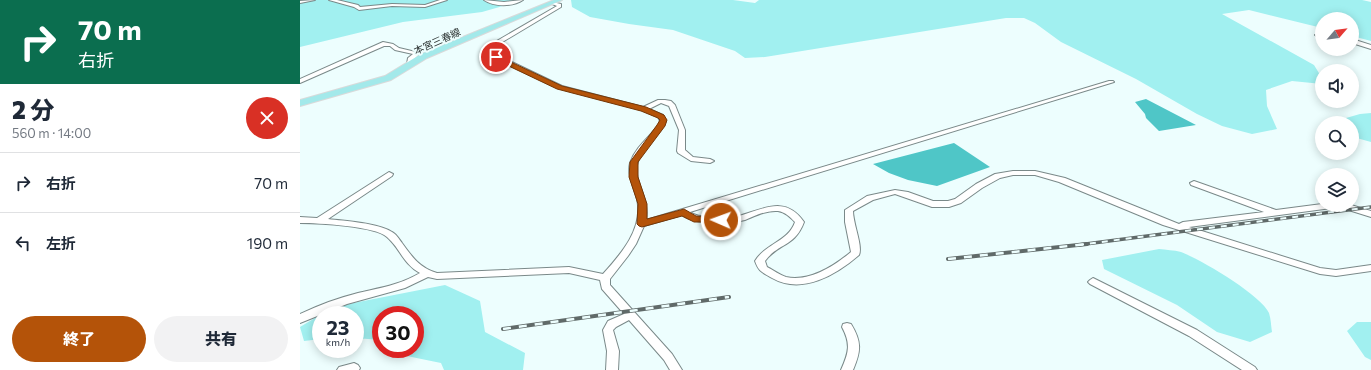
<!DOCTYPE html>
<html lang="ja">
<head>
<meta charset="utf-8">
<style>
	:root { --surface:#fff; --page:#f2f2f3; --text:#1f2937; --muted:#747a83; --line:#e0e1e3; --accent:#b45309 }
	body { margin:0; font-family:Commissioner,"Noto Sans JP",sans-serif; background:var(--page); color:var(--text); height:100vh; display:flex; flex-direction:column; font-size:15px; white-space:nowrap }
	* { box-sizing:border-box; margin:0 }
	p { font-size:13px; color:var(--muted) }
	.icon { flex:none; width:22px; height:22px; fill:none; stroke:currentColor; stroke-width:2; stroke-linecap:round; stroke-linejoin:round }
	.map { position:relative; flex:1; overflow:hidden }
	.side { display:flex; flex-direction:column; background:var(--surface); width:300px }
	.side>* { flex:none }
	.guide { background:#0b6e4f; color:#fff; overflow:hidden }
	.needle { width:26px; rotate:62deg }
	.fabs { position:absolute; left:1015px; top:12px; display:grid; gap:8px }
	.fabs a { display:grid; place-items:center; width:44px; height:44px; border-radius:50%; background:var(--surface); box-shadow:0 2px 10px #0003; font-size:20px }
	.speed { position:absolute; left:12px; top:306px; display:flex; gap:8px; font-size:20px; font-weight:700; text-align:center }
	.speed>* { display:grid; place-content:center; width:52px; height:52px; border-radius:50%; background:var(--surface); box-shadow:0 2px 10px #0003; line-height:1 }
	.speed small { font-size:10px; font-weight:400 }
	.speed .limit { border:6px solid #d22; background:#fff; color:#111 }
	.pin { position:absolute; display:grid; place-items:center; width:34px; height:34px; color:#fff; margin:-17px; border:2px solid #fff; border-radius:50%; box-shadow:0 1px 4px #0007 }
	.me { position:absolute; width:44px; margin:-22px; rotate:272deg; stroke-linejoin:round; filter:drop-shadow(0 0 3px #0008) }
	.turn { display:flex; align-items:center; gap:14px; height:84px; padding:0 12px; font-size:18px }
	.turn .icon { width:52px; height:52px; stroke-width:2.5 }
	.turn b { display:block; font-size:28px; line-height:34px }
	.round { display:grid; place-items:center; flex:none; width:42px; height:42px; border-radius:21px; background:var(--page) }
	.summary { display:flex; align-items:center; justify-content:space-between; height:68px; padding:0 12px }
	h1 { font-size:24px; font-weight:800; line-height:30px }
	.cta { display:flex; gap:8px; margin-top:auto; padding:8px 12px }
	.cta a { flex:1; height:46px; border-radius:24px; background:var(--accent); color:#fff; font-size:16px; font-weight:800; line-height:46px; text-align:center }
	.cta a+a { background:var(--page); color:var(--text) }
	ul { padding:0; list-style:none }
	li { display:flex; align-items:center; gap:12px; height:60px; padding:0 12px; border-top:1px solid var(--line) }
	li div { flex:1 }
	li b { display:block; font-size:15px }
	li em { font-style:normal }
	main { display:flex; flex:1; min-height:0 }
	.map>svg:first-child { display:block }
	.green { fill:#a1f0f0 }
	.water { fill:#4fc6c7 }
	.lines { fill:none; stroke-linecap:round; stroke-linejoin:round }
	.minor-casing { stroke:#7a8989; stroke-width:2 }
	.major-casing { stroke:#d9dada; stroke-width:2 }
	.minor { fill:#fff; fill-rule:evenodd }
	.major { fill:#a3e9ea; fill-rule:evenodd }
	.rail-far1-casing { stroke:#606a69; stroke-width:3.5 }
	.rail-casing { stroke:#606a69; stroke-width:4 }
	.rail-far1 { stroke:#edfefe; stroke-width:2; stroke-dasharray:6; stroke-linecap:butt }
	.rail { stroke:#edfefe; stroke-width:2.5; stroke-dasharray:8; stroke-linecap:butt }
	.route { fill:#b45309; stroke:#753606 }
	.labels { text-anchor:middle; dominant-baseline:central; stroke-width:4; stroke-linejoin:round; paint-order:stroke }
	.far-street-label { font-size:10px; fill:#2d3433; stroke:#edfefe }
</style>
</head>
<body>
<main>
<section class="side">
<div class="guide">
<div class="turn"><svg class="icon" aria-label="right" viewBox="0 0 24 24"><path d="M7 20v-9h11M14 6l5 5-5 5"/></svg><div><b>70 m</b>右折</div></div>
</div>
<div class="summary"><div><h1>2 分</h1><p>560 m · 14:00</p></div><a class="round" style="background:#d93025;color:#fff"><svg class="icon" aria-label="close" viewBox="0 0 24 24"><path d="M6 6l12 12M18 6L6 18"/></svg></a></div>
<ul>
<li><svg class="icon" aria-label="right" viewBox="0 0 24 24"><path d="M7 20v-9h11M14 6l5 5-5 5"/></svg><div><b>右折</b></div><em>70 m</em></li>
<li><svg class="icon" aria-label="left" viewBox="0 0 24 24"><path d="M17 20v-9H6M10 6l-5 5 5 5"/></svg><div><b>左折</b></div><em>190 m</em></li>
</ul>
<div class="cta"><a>終了</a><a>共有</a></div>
</section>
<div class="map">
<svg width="1071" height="370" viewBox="0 0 1071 370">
	<rect width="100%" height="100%" fill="#edfefe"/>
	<!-- green -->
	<path class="green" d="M0,0H224L182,12L103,22L0,47Z
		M271,0H433L455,3L459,0H1062L1071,2V41L1052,36V19H1022V28L949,10L922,14L1014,65L1022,78V84L992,81L966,90L967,106L977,129L952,134L922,126L897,114L836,79L761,42L735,23L724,18H706L465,57L445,58L435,51L373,30L329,24L290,17L272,7Z
		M1071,113V142L1053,137L1052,123H1047L1046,118L1060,114Z
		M859,249C866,250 874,250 881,252C900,259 961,295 969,313C971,319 971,326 972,332L950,342L917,332L877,305L804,269L802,260Z
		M145,285L180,301L185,332L225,353L223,370H144L141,363L97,354L91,349H115V315H81V340L55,338V315H21V339L4,341L0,327L33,307Z
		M1057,322H1071V360L1065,357L1047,331Z"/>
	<!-- water -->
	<path class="water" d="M846,99L896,125L859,131L846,118L845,114L835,102Z
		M654,143L690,167L637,186L608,180L589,173L573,164Z"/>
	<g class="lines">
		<defs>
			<path id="minor" d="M15,0L0,3V1Z
				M29,0H37L58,5L60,7L92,4L125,5L140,0H147L125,7L92,6L59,10L54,7Z
				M184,0L204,2L223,0C213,7 194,7 184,0Z
				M252,2L261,4V7L199,44L194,51L195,54L262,86L343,107L358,100H365L371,101L375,105L385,130V150L393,157L410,159L414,161L410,163L391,161L378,153L377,151L379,130L369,106L361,103L349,109L363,115L366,121C360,137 341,147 337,165C334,183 350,198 346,220L809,81H813L814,82L390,212C397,217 403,216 411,216C420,216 430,218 439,216C464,209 485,195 504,222C495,247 478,243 465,261L467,267C473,270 480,275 486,277C510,282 534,266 551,252L545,222V210L567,196L595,190L608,192L633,201H648L655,199L676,184L695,174L713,171H735L765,178L879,224L883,222L964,212L891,185L890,183L894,181L976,210L1022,204L1051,205L1071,211V217L1039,207L889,227L1020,268L1036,270L1071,265V271L1036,276L1020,274L863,225L759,182L735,175H713L700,178L682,188L661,203L649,207H632L595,194L573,200L553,211C553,224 563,246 559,255C536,275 502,295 472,278C462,272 459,272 455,261C466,243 488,242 495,222C490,217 485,212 478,211C466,210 455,216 445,220C430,224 395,225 382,215L344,226L336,244L328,256L310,279V285L372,354L382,370H370L364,360L329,320L316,327L313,330L319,351L318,370H306L307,351L303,330L308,321L324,314L302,289L300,280L269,273L137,279L128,277L105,288L47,304L0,323V314C19,305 38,298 58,293C79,288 100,285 120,273C103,264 100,248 87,237C75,226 18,223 0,223V217L17,218L89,172L93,174L92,176L28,219C44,221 79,223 92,232C96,234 99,239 102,243C112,257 120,268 137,273L269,267L303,274C321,254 344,228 337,199C334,187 327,175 330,163C335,148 349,137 358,126L360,121L358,117L342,110L258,88L190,56L188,51L195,42L257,6L250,3Z
				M1022,32V36L1018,37L1015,35Z
				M1052,39L1071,45V49L1052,43Z
				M83,42L93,44L99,48L120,53L114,59L113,64L110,66L107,64L108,58L113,54L95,50L90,46H84L0,83V79Z
				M793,278L897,330L955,367L957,370H942L889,336L790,284L788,282L790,280Z
				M547,323L551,324C562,342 561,351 553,370H541C549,352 551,344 542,327L543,324Z
				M54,363L58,365L60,368L59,370H37L39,367Z"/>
			<path id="major" d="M254,0H262L127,58L91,80L0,106V100L85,76L121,54Z"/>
		</defs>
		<!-- minor casing -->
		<use href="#minor" class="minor-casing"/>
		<!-- major casing -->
		<use href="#major" class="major-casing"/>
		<!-- minor -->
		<use href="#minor" class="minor"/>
		<!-- major -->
		<use href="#major" class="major"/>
		<defs>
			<path id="rail-far1" d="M778,245L1071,207"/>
			<path id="rail" d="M648,259L787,244
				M203,329L429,297"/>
		</defs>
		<!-- rail-far1 casing -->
		<use href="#rail-far1" class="rail-far1-casing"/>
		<!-- rail casing -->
		<use href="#rail" class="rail-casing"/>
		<!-- rail-far1 -->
		<use href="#rail-far1" class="rail-far1"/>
		<!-- rail -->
		<use href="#rail" class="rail"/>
	</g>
	<!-- route -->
	<path class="route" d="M194,56H198L262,86L346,107L364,115L367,120L365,126L338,162V177L347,204V219L384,209L396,216L424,218L426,220L424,222H394L382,216L342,227L339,226L337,224L338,204L329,177L330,162L357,125L360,120L358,118L341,111L257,89L194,59Z"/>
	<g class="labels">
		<!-- far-street labels -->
		<g class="far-street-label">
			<text transform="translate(137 41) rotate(-24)">本宮三春線</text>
		</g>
	</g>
</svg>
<div class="fabs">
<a><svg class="needle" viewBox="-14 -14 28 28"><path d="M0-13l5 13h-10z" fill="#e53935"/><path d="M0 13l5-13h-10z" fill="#747a83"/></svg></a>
<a><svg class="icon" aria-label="sound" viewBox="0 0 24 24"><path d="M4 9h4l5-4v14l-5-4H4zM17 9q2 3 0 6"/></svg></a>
<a><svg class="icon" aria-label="search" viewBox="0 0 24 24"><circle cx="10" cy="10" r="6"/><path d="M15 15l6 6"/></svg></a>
<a><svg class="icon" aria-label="layers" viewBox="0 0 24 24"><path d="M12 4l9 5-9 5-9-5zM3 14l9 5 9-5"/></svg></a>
</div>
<div class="speed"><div>23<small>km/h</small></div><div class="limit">30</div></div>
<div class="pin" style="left:196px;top:57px;background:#d93025"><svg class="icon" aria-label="arrive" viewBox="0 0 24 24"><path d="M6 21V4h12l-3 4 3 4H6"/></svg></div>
<svg class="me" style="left:421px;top:220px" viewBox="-20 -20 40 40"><circle r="17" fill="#b45309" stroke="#fff" stroke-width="3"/><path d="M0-11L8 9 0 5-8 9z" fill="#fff"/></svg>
</div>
</main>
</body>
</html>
